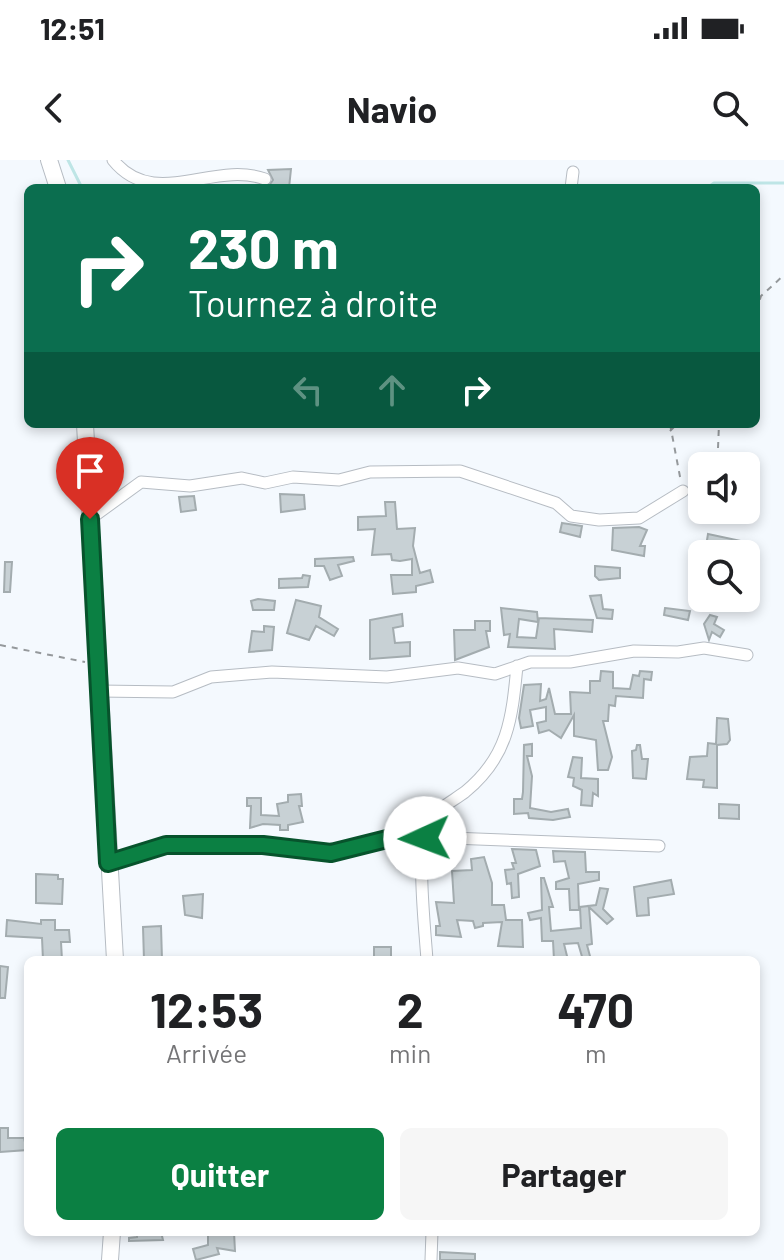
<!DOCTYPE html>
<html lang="fr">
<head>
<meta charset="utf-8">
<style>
	:root { --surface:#fff; --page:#f6f6f6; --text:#202124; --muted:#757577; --accent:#0b8043 }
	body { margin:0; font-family:Barlow,sans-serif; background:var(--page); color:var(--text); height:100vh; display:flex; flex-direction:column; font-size:30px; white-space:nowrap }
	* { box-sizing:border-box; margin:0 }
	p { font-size:26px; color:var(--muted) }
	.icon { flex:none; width:44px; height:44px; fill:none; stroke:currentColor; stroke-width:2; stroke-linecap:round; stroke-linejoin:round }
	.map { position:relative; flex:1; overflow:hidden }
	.drawer { position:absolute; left:24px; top:796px; width:736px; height:280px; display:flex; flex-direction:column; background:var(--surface); border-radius:12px; box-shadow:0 4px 12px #0003 }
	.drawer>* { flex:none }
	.guide { position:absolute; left:24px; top:24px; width:736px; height:244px; border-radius:12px; box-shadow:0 4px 12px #0003; background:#0b6e4f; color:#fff; overflow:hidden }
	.controls { position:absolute; left:688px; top:292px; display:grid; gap:16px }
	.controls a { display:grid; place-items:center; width:72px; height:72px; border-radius:12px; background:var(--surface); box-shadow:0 4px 12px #0003; font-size:40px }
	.pin { position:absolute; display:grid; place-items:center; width:68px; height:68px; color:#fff; margin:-82px -34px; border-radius:50% 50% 50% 0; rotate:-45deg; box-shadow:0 0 8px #0007 }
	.pin .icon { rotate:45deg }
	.me { position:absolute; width:88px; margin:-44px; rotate:268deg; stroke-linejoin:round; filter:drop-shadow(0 0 6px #0008) }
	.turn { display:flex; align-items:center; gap:28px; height:168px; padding:0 32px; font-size:36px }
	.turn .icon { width:104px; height:104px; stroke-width:2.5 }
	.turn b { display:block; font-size:56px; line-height:68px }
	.lanes { display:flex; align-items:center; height:76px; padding:0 32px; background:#0003; justify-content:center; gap:40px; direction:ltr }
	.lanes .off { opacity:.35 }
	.eta { display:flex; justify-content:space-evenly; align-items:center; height:136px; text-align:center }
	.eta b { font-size:48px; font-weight:700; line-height:56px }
	.primary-button { display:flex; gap:16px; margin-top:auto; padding:16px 32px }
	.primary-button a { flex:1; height:92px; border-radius:12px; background:var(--accent); color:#fff; font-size:32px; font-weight:700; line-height:92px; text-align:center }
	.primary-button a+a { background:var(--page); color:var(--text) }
	.status { display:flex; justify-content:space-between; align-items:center; height:56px; padding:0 40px; background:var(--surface); direction:ltr }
	.status svg { height:22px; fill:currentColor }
	header { display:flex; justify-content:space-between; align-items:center; height:104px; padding:0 32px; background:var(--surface); font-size:36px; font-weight:700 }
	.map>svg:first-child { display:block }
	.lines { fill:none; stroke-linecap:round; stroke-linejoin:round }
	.stream { stroke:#bee5e6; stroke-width:3 }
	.building { fill:#c8d1d5; stroke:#a3acaf; stroke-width:2 }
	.minor-casing { stroke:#b6bcc3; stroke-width:13 }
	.highway-casing { stroke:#b6bcc3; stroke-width:18 }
	.path { stroke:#95999c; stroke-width:2; stroke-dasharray:6 6; stroke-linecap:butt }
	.minor { stroke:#fff; stroke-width:11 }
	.highway { stroke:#fff; stroke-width:16 }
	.route-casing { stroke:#07532c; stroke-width:20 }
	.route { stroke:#0b8043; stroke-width:14 }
</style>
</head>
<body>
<div class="status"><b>12:51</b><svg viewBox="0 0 49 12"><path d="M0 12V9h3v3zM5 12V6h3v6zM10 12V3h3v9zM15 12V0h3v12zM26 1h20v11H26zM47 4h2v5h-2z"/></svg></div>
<header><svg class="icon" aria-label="back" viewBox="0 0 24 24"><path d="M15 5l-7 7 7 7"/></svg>Navio<svg class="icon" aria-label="search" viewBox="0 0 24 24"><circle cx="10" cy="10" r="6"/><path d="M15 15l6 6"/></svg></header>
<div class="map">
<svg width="784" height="1100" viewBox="0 0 784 1100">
	<rect width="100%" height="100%" fill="#f4f9fe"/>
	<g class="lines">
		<!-- stream -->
		<path class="stream" d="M68,0L82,28
			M707,28L714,23H784"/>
	</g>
	<!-- building -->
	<path class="building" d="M291,9L289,28L268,27L273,20L268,10Z
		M280,334L304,335L305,349L281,352Z
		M194,336L196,350L181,352L179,337Z
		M385,342H395L397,369L415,368L413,386L420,413L430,410L433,422L416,426V432L393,434L391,415H412V399L400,401L392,400L391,394L372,395L375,369L358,370V357L386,356Z
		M562,363L582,366L580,377L560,372Z
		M639,367L647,370L640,386H645L644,396L612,390L613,368Z
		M708,374L741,381L740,388L714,384V393L705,392Z
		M353,397L354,401L338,405L342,416L330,420L324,406H315V399Z
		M5,402H12L10,432H4Z
		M595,406L620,408V418L599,420L595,416Z
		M303,415L310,416L308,427L279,428V419L302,418Z
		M601,435L603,449L613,450L612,459L597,458L590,436Z
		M258,439L275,441L274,450H253L251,441Z
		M296,440L321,446L319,457L338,469L334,476L316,466L309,480L287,473Z
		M501,448L537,452L538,462L519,459L517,477L536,478L539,458L593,460L592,472L554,469L555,489L508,487L510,474L504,475Z
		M665,448L690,451L688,460L664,455Z
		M402,454L403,466L393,468L395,483L410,482V496L370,499V460Z
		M710,455L717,457L714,464L724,470L720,477L712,472L709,480L704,464Z
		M475,461H490V471H486L489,487L455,500L454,470H475Z
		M264,466L274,467L272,490L249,492L252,471L264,472Z
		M601,511L613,512V528L630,529L633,515L639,516L640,511L652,512L651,520L644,519L643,538L616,536L615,546L609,545L608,561H603L612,597L608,610H598L596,580L574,576V555L561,578L549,570L539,573L537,563L546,561V547L530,550L533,566L521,568L519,558L524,525L541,524L540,541L546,539L549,528L555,554H571L570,532L590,533V521H600Z
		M717,558L728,559L730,580L727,584L717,585V628L703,627L704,620L687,619L690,597L707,596L708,583L716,584Z
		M532,584V596H527L532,616L530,648L551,652L568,649L570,657L553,660L529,658L528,653L514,654V639H522L523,632L524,585Z
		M637,585H640L642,599H648L646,619L633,618L632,591L636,590Z
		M573,597L582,598L581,618L598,619V636L593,633L592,646L581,645L582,630L573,626L574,618L568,617Z
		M301,634L302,646H299L303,662L288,665V670H280V665L263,664L250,668L251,646H247V638H261V655L279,656L277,644L288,642V635Z
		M719,644L739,645V659L719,658Z
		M512,689L536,690L540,706L518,714L519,737L512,738L511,723L507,724L505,710L514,709L512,703H516Z
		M553,691L585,692L586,712H599V720L578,724L579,750H570L569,729H556V722L569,718L565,701L554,702Z
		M484,697L492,723V745H504L506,760H522L523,787L498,786L502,762L483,763V766L475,768L473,761L457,760L461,777L436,775V766H440L436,742L454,743L452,711L472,710L471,699Z
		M36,714L58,715V719H63L62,744L36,743Z
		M541,718H544L553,747H549L551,771L581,768L580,747L596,745L600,728L608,729L603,749L613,759L607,764L589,747L592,784L587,785L591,800H583L578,783L564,784L568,800H554L553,781H542L541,758L530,760L528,753L542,750Z
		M671,720L674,734L648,738L649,755L637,756L634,727Z
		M203,734L202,758L185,755L183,736Z
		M7,760L41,764V760H55V770H69L70,782H61L62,800H43L42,778L6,776Z
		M161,766L162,800H144L143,767Z
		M374,787H391V800H374Z
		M0,806L8,807L5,838H0Z
		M0,968H8V978H24L27,990L0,992Z
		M137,1072H161L163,1080L129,1081V1078L137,1077Z
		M208,1072H234L235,1091L217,1088L219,1094L196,1100L193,1089L208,1085Z
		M440,1092L475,1094V1100H440Z"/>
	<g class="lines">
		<defs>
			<path id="minor" d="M113,0C154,51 213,0 265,19
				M571,28L573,12
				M90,359L141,322L190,326L242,318L265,323L293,317L339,320L370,312L460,311L556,343L571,356L599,360L639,358L683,331
				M99,531L173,532L211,517L272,512L387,517L458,508L495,514L530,502H570L634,491L678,492L704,488L747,495
				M108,703L166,685H263L331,693L399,676L659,686
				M427,800C425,770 416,689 427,664C433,651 453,641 465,632C508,597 512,559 517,506
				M431,1100L432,1072"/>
			<path id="highway" d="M49,0L58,28
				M85,264L115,800
				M110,1100L112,1072"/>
		</defs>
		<!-- minor casing -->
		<use href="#minor" class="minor-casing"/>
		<!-- highway casing -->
		<use href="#highway" class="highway-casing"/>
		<!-- path -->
		<path class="path" d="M756,151L761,136L784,115
			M670,264L681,322
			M670,271L677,264
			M718,288L719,264
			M0,485L85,502"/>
		<!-- minor -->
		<use href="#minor" class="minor"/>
		<!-- highway -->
		<use href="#highway" class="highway"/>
	</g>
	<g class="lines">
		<defs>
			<path id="route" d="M90,359L108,703L166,685H263L331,693L399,676L425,678"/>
		</defs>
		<!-- route casing -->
		<use href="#route" class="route-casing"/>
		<!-- route -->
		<use href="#route" class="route"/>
	</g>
</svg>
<div class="controls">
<a><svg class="icon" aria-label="sound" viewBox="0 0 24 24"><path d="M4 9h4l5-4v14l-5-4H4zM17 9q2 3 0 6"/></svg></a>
<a><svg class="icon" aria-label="search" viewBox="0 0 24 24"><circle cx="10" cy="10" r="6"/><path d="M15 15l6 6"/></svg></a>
</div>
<div class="pin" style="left:90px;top:359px;background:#d93025"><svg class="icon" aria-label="arrive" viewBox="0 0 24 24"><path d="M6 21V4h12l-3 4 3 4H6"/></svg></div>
<svg class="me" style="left:425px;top:678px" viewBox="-20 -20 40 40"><circle r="19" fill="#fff"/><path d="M0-13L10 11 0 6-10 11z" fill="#0b8043"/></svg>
<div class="guide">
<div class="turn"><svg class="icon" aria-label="right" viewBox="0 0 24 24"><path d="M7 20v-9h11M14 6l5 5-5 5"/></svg><div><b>230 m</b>Tournez à droite</div></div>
<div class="lanes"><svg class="icon off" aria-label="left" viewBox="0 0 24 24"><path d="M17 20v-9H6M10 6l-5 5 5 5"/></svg><svg class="icon off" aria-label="ahead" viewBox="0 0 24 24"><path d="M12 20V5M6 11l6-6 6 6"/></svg><svg class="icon" aria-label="right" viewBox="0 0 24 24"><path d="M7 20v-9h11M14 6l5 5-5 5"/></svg></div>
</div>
<section class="drawer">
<div class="eta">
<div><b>12:53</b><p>Arrivée</p></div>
<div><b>2</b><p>min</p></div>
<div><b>470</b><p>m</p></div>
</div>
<div class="primary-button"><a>Quitter</a><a>Partager</a></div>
</section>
</div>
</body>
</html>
